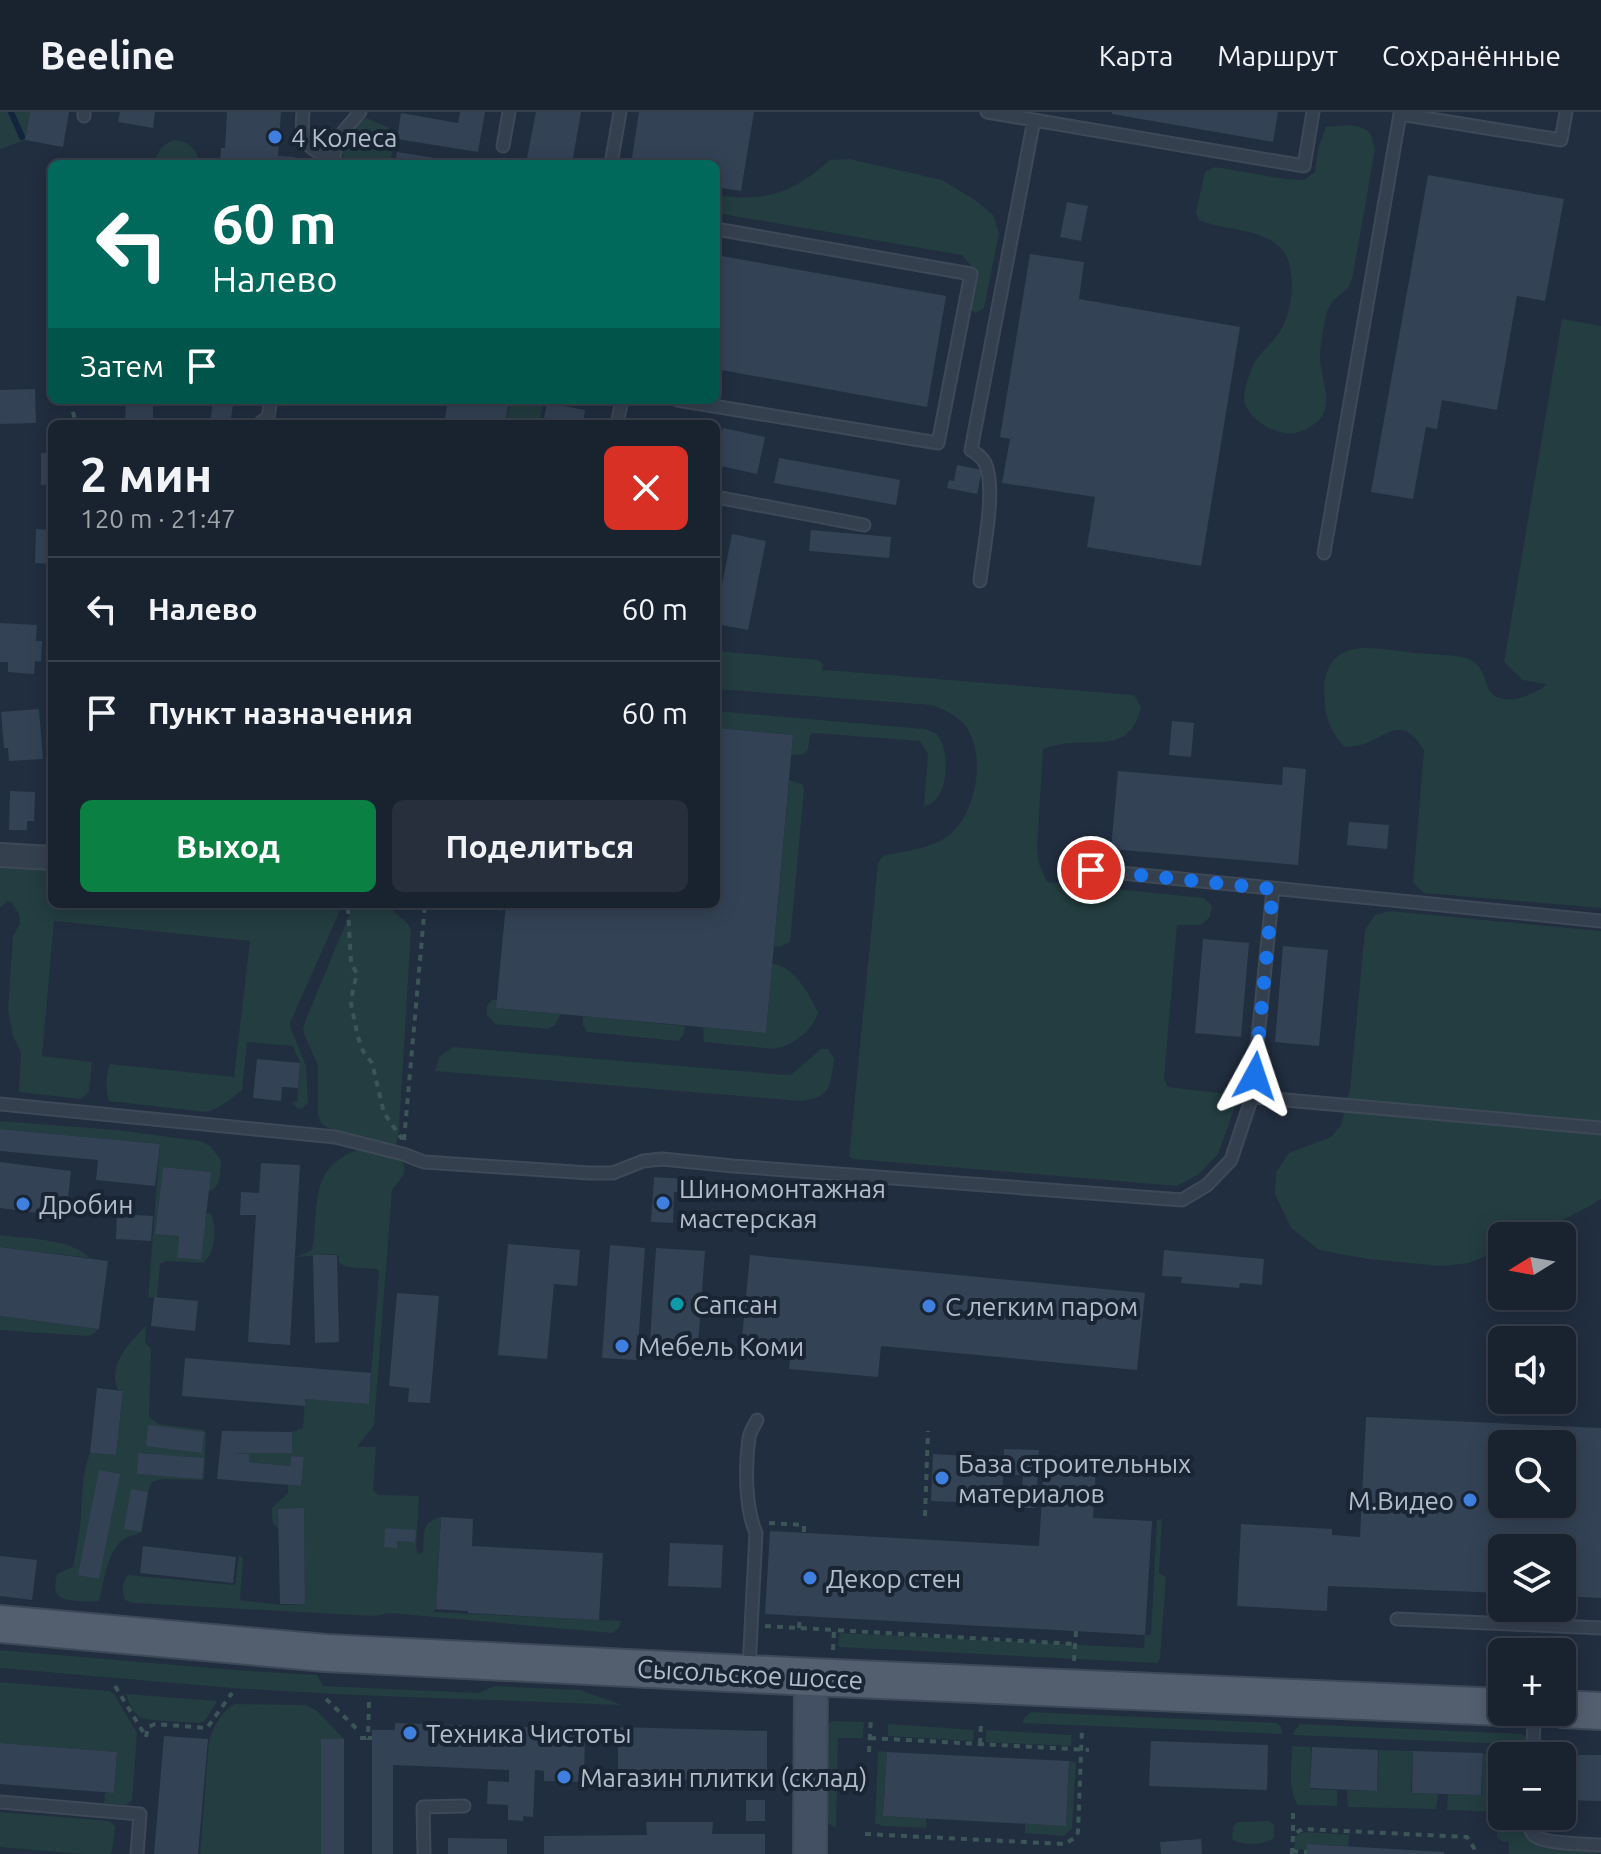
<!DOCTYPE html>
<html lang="ru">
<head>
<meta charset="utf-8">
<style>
	:root { --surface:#19222f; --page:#262f3b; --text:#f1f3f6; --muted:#9fa4aa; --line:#373f4b; --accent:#0b8043 }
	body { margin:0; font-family:Ubuntu,sans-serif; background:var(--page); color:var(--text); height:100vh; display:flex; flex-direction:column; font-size:30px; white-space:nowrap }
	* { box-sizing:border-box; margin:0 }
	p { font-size:26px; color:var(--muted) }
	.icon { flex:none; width:44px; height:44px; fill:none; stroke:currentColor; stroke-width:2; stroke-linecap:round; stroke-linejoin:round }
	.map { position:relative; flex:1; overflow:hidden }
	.sheet { position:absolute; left:48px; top:308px; width:672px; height:488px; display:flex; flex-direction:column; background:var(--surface); border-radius:12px; box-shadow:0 4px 20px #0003,0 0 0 2px var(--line) }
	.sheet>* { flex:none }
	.top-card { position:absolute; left:48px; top:48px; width:672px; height:244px; border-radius:12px; box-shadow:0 4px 20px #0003,0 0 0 2px var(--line); background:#00695c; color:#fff; overflow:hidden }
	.needle { width:52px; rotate:259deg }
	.controls { position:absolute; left:1488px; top:1110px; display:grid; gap:16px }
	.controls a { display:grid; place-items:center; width:88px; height:88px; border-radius:12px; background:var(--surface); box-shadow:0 4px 20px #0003,0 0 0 2px var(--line); font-size:40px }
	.pin { position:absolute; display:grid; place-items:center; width:68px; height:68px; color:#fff; margin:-34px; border:4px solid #fff; border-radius:50%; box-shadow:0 2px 8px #0007 }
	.me { position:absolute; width:88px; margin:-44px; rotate:5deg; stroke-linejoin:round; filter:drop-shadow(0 0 6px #0008) }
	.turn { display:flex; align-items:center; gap:28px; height:168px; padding:0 32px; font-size:36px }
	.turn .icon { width:104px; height:104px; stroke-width:2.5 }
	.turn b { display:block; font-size:56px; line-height:68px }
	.then { display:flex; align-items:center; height:76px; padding:0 32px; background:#0003; gap:16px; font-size:30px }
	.round { display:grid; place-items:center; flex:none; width:84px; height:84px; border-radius:12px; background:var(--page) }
	.headline { display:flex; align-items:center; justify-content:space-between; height:136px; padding:0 32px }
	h1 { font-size:48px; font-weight:700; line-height:60px }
	.action { display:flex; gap:16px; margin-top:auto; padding:16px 32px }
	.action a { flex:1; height:92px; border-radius:12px; background:var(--accent); color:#fff; font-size:32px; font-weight:700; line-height:92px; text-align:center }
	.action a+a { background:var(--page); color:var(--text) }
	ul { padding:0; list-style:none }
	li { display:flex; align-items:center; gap:24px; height:104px; padding:0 32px; border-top:2px solid var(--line) }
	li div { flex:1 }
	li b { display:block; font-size:30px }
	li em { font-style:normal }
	header { display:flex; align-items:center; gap:48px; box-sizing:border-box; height:112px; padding:0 40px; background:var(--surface); border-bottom:2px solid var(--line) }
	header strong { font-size:38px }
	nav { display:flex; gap:44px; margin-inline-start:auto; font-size:28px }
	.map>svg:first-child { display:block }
	.green { fill:#233d40 }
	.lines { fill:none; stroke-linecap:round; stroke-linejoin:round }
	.stream { stroke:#13253e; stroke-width:6 }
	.building { fill:#334255; fill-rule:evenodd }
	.lane-casing { stroke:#3e4958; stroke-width:15 }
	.street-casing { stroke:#3e4958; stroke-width:26 }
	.secondary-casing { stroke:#3e4958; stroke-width:36 }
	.primary-casing { stroke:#3e4958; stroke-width:40 }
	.path { stroke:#3c5658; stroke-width:4; stroke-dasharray:6 6; stroke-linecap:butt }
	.lane { stroke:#35404f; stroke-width:11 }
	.street { stroke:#35404f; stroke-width:22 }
	.secondary { stroke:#434f62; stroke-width:32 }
	.primary { stroke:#535f6f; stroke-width:36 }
	.route { stroke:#1a73e8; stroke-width:14; stroke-dasharray:0 25.2 }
	.shop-dot { fill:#3f7fe0; stroke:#1a2534; stroke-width:3 }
	.culture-dot { fill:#0f9aa8; stroke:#1a2534; stroke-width:3 }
	.labels { text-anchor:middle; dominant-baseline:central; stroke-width:8; stroke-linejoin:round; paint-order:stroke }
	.poi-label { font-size:26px; fill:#b1bbca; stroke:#1a2534; text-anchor:start }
	.street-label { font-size:26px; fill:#b1bbca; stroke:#1a2534 }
</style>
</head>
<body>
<header>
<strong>Beeline</strong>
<nav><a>Карта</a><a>Маршрут</a><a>Сохранённые</a></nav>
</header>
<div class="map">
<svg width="1601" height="1742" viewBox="0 0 1601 1742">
	<rect width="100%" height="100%" fill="#212e3f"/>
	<!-- green -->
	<path class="green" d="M0,0H30L25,28L0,37Z
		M366,6L389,16L395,31L389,52H346L343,47L342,32L360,10Z
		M1351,13C1370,17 1371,19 1375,37L1354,157C1353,162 1352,170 1349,174C1343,182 1332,187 1328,197C1325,204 1320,236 1320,245C1320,264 1335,293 1318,309C1309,317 1297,323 1285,321C1269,319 1247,305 1244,288C1243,280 1251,255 1256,248C1264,236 1276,228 1283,214C1292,196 1296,163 1286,144C1271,115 1226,120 1199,108L1196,100L1205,60L1215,55L1285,67L1304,68L1315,60L1318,37L1326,15Z
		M174,28C189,29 197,37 200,52H154C157,40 162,32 174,28Z
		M849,47L942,68L975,88L993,103L999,121L984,196L975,201L970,197L975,178L974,157L962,143L716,101V83C767,90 791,82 830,48Z
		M1562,207L1601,214V796L1424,781L1413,770L1424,638C1403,604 1391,621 1364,632C1358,634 1351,634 1345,635C1333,624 1326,608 1325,592C1325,584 1323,574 1325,567C1335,523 1381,538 1414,541C1425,542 1462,543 1469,547C1489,556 1482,578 1497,585C1514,592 1528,583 1543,576L1546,572L1523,568L1504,550Z
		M510,288H565L546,289L543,293L539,312H506Z
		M716,539L818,548L823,552L822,559L826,558L1134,583L1141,595C1131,641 1096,627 1062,632C1055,633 1049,635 1043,637L1037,736L1039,752L1047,770L1204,786L1212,794L1210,805L1201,813H1177L1164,967L1168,975L1235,983L1237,989L1218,1042L1199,1062L1177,1074L854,1047L849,1045L878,751L883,744C904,739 930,737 948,724C977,702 988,639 963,611C955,602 942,597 931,593L716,577Z
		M716,599L924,617C926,617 935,621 936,622C949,633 948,670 939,683C936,689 930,692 924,695L928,642L920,629L813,621L810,624L808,637L804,642L791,643L793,623L716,616Z
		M789,668L802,672L804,677L790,830L780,835L774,834Z
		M0,749L52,751V792H343L290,911L291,917L306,954L308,990L303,996L298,997L292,990H297L300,951L293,934L247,930L242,978C231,987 220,996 206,1000L109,989C105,979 106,961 110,952L234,965L250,829L54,809L42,944L92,950L89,980L81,987L19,980L21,941L13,924L8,898L13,824L20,812L19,802L12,791L8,789L0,796Z
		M356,792H385L408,812L411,818L399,1017L396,1034L328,1016L321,1011L318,1003V954L305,924L303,917L306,907L351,799Z
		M1390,799L1601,819V1087L1588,1095L1530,1124H1502V1137L1469,1151L1442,1154L1367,1147L1319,1138L1291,1116L1275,1082L1276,1060L1289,1041L1331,1025L1341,1013L1350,977L1365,818L1375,803Z
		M772,852C794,853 810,883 818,901C812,919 793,934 774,937L704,930L703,915L766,921Z
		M492,888H497V896L561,902L555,913L548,917L495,912L487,903V894Z
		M583,904L685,914L684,922L678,929L587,920L583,913Z
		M453,935L787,963L792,962L821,937H828L834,946C830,973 833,985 801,989L435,959L439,945Z
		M0,1009L117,1018L200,1029L210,1034L221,1048C220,1061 222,1075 208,1080L210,1060L163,1055L155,1121L179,1124L177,1146L200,1148L206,1101H210C218,1114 215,1143 203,1151L166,1149L160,1152L157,1185L148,1186L160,1032L0,1017Z
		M364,1037L401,1048C410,1059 399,1069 392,1078L374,1313L357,1335H376L373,1378L379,1383L419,1384L416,1436L418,1442L423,1440C424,1421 421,1411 441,1405L436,1497L433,1500L621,1509C620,1515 618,1518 612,1521L389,1501L374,1504L133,1491L125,1488C121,1477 122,1472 128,1463L235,1473L239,1443L243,1446L240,1488L281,1493L305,1492L304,1397H278V1416C271,1412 272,1404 272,1396L288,1381V1373L301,1374L304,1345L291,1344L290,1354L249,1350V1342L221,1340L291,1341L292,1320L303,1316L305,1287L369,1291L379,1160L377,1157C369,1156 342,1157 339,1150C338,1148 339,1146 339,1144L336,1142L296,1145L312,1138C319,1106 309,1066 341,1046C349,1041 354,1038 364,1037Z
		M0,1123C27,1127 70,1126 90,1146L0,1135Z
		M0,1204L99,1217L92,1223L85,1224L0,1218Z
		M146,1214L145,1230L151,1237L149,1305L159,1312L204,1318L206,1321L204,1367L203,1368L162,1367L152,1370L149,1377L142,1420C137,1423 129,1424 124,1427C107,1438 104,1471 99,1489C91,1490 63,1490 58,1483C53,1478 56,1468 57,1462L73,1455C76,1438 80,1421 81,1404C82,1383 82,1361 90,1341L116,1343L123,1279L118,1278C107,1253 130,1230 146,1214Z
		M1162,1407L1159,1461L1166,1465L1160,1546L1157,1551L840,1535L838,1533L840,1521L1142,1536L1144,1535L1145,1523H1151L1157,1408Z
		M0,1538L234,1558L317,1563L323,1574L479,1581L494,1574L580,1578L622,1593L353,1583L232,1576L0,1556Z
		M0,1570L109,1579L114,1582L137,1621L132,1688L126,1693L104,1691L105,1681H114L117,1640L0,1631Z
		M126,1582L217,1589L205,1609L200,1611C189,1610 145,1609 139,1605C133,1600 128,1589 126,1582Z
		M234,1592L305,1593L316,1598L344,1627H321V1742H200L209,1628C215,1613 220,1601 234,1592Z
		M1031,1600L1276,1611L1281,1615L1282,1622L1022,1611L1025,1605Z
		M832,1609L864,1610L863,1626H838L836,1716L824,1709L825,1616Z
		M888,1612L974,1618L973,1629L888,1624Z
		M1300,1612L1522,1622L1527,1626L1529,1633L1293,1623L1295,1618Z
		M986,1618L1072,1623L1071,1634L986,1630Z
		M1292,1634L1311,1635L1310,1677L1337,1678V1694L1298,1693C1287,1677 1292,1653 1292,1634Z
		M1379,1638L1413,1639L1411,1681L1438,1682L1436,1697L1348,1695L1347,1678L1377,1679Z
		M878,1639L887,1640L883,1704L926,1706V1716L883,1714L875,1711Z
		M1483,1642L1527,1643L1502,1644V1700L1447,1698L1448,1682L1482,1683Z
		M1069,1649L1076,1650L1072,1716L1064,1724L1025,1721V1712L1066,1713Z
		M0,1700L109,1709L115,1714L112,1740L110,1742H84L0,1735Z
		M1269,1709L1274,1713V1726C1264,1733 1242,1734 1232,1727L1233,1715L1237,1710Z
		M1501,1716L1520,1717C1542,1742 1568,1734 1601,1742H1509V1730L1502,1729L1497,1725V1717Z
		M1308,1720L1349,1723L1348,1734L1308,1732L1307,1738L1294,1737L1295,1724L1301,1721Z"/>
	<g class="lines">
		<!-- stream -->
		<path class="stream" d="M11,0L22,25"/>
	</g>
	<!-- building -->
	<path class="building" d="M30,0H69L63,35L25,28Z
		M120,0H155L153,16L118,10Z
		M227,0H281L278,44L295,45L294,52H220L221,36H225Z
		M460,0H485L478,40L397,27L401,1L458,11Z
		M536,0H581L572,52L526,51Z
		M639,0H754L741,79L716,75V52H631Z
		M1112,0H1278L1273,30L1112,2Z
		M397,40L460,50V52H395Z
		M1428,63L1564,87L1545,189L1517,184L1497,298L1442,288L1437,317L1426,315L1413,387L1371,380Z
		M1067,90L1088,94L1081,129L1060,125Z
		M1030,142L1084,150L1079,187L1240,215L1201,454L1087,435L1095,385L1002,371L1010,327L1000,325Z
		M716,143L946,184L927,295L716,257Z
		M35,277L36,311L0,312V278Z
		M126,288H153V312H125Z
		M448,288H509L505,312H444Z
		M213,289L233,293L230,312H210Z
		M547,291L585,298L583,312H543Z
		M723,316L765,325L757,362L716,353Z
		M41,341H52V373H41Z
		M779,346L900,368L896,393L774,371Z
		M957,353L982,358L977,382L947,376L949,368L954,369Z
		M36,417L52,418V452L35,451Z
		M811,418L891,425L889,446L809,439Z
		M732,422L766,429L748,518L716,512V503Z
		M0,511L37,513L36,529H42L41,550L35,549L34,562L8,560V550H0Z
		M39,597L43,647L9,649L8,636H4L1,600Z
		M1172,609L1194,611L1191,645L1169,643Z
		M716,616L793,623L766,921L496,896L506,792H716Z
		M1283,655L1306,657L1298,753L1111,737L1118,659L1282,673Z
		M10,679L35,680L34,709H27V718H9Z
		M1349,710L1389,713L1387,737L1347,733Z
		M1203,827L1249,831L1241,925L1195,921Z
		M1283,834L1328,838L1319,934L1275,930Z
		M257,947L300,951L298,976L282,975L281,989L253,986Z
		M0,1017L160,1032L155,1074L96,1068L98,1048L0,1039Z
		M0,1050L71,1059L66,1105L0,1096Z
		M261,1051L300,1053L290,1233L248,1230L256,1103H240L241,1080L259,1081Z
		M163,1055L211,1060L201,1148L177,1146L179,1124L155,1122Z
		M654,1065L718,1069L717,1083L674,1080L673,1111L651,1110Z
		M117,1102L153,1104L151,1129L116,1127Z
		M508,1132L580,1138L577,1174L554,1172L547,1247L498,1243Z
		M610,1133L645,1136L637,1248L602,1246Z
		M0,1135L108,1149L99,1217L0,1204Z
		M656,1136L705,1139L697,1247L649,1244Z
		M1164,1138L1264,1147L1262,1173L1240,1171L1239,1176L1181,1171L1182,1165L1162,1164Z
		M313,1143H337L339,1230L315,1231Z
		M750,1143L1145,1181L1137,1258L881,1234L878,1265L789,1257L791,1241L741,1236Z
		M397,1181L439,1184L430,1291L408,1290L409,1276L389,1274Z
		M154,1185L198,1189L195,1219L151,1214Z
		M185,1246L371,1261L369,1292L305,1287V1294L182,1284Z
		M97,1276L123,1279L116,1343L90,1341Z
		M1366,1305L1601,1316V1486L1562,1484V1436H1502V1481L1328,1474L1327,1499L1237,1494L1241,1412L1332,1417V1423L1360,1425ZM1502,1332H1562V1392H1502Z
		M148,1313L204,1320L202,1341L146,1334Z
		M222,1319L292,1320V1341H234L249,1342V1350L290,1354L291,1344L304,1345L301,1374L217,1367Z
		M1004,1337L1039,1338L1036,1396H1021L1023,1363H1003L1002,1392L931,1389L933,1342L1004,1346Z
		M138,1341L204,1346L202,1367L137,1362Z
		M1044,1352L1096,1355L1093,1406L1152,1409L1145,1523L765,1502L770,1419L1039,1434Z
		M99,1358L120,1362L99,1467L78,1463Z
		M131,1377L148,1380L141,1420L124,1417Z
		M304,1396L305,1492H280L278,1397Z
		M441,1405L473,1407L472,1434L603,1441L599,1508L468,1501V1499L436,1497Z
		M385,1416L416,1418L415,1430L397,1429V1436L384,1435Z
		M670,1431L723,1433L721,1476L668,1474Z
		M143,1434L236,1445L233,1471L140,1461Z
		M0,1444L37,1448L32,1488L0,1484Z
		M395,1611L585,1617L584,1670L544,1669V1659L535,1658L533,1705L523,1704V1709L508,1708V1693L487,1692L488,1669L509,1670V1658L393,1653V1742H372V1618H395Z
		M618,1615L767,1619V1667L618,1669Z
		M164,1624L208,1627L198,1742H154Z
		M321,1627H344V1742H321Z
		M1151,1629L1268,1633L1267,1678L1149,1674Z
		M0,1631L117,1640L114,1681L0,1672Z
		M1312,1635L1378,1638L1377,1679L1310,1676Z
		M1413,1639L1483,1641L1481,1683L1412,1681Z
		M887,1640L1069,1649L1066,1714L883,1704Z
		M1563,1643H1601V1689L1563,1688Z
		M746,1688H765V1709H746Z
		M646,1710H713L712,1722H765V1742H544V1724L647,1723Z
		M448,1726L507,1727V1742H448Z
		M1201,1727L1202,1742H1161L1160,1730Z
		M1307,1732L1444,1740V1742H1307Z"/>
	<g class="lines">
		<defs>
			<path id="lane" d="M303,0C300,31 306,35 333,47L331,52
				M987,0L1304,54L1313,0
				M84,4V0
				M503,34L509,0
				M336,50L333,47L339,25L360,0
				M611,52L620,0
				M677,288L938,331L971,162L716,117
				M259,312L268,305L271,288
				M617,312L622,288
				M716,385L864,413
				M1324,441L1400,2L1561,28L1566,0
				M980,469C983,439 997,376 985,351C982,345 977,342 971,338L1034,8
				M1091,758L1601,809
				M1252,985L1601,1016
				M0,992L335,1025L403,1042L424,1050L589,1061H613L643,1049L662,1047L733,1054L1182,1088L1207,1073L1231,1048L1252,985L1273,777
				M1397,1507L1601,1516
				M749,1556L756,1421C745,1396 745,1353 749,1326C750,1320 754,1314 757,1308
				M1532,1644L1535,1600
				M0,1690L140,1702L137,1742
				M1529,1704C1529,1711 1529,1718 1534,1723C1542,1732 1587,1732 1601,1733
				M424,1742L423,1695L464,1694"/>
			<path id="street" d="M0,743L52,746"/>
			<path id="secondary" d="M810,1742L811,1565"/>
			<path id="primary" d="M0,1512L326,1541L811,1565L1502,1595
				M1562,1597L1601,1599"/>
		</defs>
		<!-- lane casing -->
		<use href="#lane" class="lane-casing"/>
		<!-- street casing -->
		<use href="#street" class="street-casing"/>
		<!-- secondary casing -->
		<use href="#secondary" class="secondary-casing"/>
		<!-- primary casing -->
		<use href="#primary" class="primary-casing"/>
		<!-- path -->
		<path class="path" d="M70,288L76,312
			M459,792L506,797
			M348,796L351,851L357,862L353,877L351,892L358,925L363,939L372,951L384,1001L402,1027
			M404,1028L425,792
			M925,1404L928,1319
			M769,1411L804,1413V1421
			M765,1514L834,1518
			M799,1516L800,1504
			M833,1538L834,1518L1075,1532
			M1074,1549L1076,1519
			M115,1574L145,1623
			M326,1587L360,1620
			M369,1590L368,1626H372
			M146,1625L148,1615L155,1612L207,1616L232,1581
			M360,1626H368
			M870,1626L1089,1638
			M980,1632L981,1610
			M869,1640L871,1605
			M1293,1701V1722
			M865,1722L1065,1732L1076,1725L1078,1720L1082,1615
			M1292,1739L1307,1740
			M1292,1742L1293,1722L1303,1717L1467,1725L1474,1736V1742"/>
		<!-- lane -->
		<use href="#lane" class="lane"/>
		<!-- street -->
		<use href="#street" class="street"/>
		<!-- secondary -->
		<use href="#secondary" class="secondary"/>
		<!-- primary -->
		<use href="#primary" class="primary"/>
	</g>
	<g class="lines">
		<!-- route -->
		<path class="route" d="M1091,758L1273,777L1255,964"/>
	</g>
	<!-- markers -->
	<g class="shop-dot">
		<circle cx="275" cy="25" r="8"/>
		<circle cx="663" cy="1091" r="8"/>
		<circle cx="23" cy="1092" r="8"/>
		<circle cx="929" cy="1194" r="8"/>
		<circle cx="622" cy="1234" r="8"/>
		<circle cx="942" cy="1366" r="8"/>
		<circle cx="1470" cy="1388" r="8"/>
		<circle cx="810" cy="1466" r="8"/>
		<circle cx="410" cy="1621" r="8"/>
		<circle cx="564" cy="1665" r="8"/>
	</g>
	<circle class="culture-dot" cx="677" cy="1192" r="8"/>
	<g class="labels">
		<!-- poi labels -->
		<g class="poi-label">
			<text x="291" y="25">4 Колеса</text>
			<text x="679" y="1076">Шиномонтажная<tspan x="679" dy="30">мастерская</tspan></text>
			<text x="39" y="1092">Дробин</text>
			<text x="693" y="1192">Сапсан</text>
			<text x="945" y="1194">С легким паром</text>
			<text x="638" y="1234">Мебель Коми</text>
			<text x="958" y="1351">База строительных<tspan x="958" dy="30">материалов</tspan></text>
			<text x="1454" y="1388" text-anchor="end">М.Видео</text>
			<text x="826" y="1466">Декор стен</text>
			<text x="426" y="1621">Техника Чистоты</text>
			<text x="580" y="1665">Магазин плитки (склад)</text>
		</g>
		<!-- street labels -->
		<g class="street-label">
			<text transform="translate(750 1562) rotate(3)">Сысольское шоссе</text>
		</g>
	</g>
</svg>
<div class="controls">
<a><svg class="needle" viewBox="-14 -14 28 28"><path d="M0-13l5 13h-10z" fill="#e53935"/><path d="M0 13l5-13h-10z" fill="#9fa4aa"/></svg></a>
<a><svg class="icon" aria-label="sound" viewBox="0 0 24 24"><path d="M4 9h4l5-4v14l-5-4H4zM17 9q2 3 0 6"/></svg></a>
<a><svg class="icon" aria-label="search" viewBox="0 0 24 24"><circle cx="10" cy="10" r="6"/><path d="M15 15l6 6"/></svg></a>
<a><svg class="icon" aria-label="layers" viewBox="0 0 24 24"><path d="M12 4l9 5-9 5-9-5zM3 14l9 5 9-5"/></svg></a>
<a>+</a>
<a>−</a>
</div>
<div class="pin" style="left:1091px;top:758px;background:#d93025"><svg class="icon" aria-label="arrive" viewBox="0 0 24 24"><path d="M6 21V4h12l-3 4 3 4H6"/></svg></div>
<svg class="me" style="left:1255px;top:964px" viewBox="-20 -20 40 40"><path d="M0-17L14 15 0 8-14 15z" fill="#1a73e8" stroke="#fff" stroke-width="4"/></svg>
<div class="top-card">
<div class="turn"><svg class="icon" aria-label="left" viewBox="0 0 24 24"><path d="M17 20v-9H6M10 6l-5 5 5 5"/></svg><div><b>60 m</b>Налево</div></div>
<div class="then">Затем<svg class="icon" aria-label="arrive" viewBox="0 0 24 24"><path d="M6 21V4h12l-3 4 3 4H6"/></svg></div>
</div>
<section class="sheet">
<div class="headline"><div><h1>2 мин</h1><p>120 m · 21:47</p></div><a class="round" style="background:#d93025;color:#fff"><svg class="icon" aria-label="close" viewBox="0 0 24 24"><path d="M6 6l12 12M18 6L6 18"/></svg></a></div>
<ul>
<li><svg class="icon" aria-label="left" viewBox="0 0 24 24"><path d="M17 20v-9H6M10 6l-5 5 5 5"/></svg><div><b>Налево</b></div><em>60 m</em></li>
<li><svg class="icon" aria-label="arrive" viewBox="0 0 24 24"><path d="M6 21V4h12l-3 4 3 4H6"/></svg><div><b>Пункт назначения</b></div><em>60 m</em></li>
</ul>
<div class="action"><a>Выход</a><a>Поделиться</a></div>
</section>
</div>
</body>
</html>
